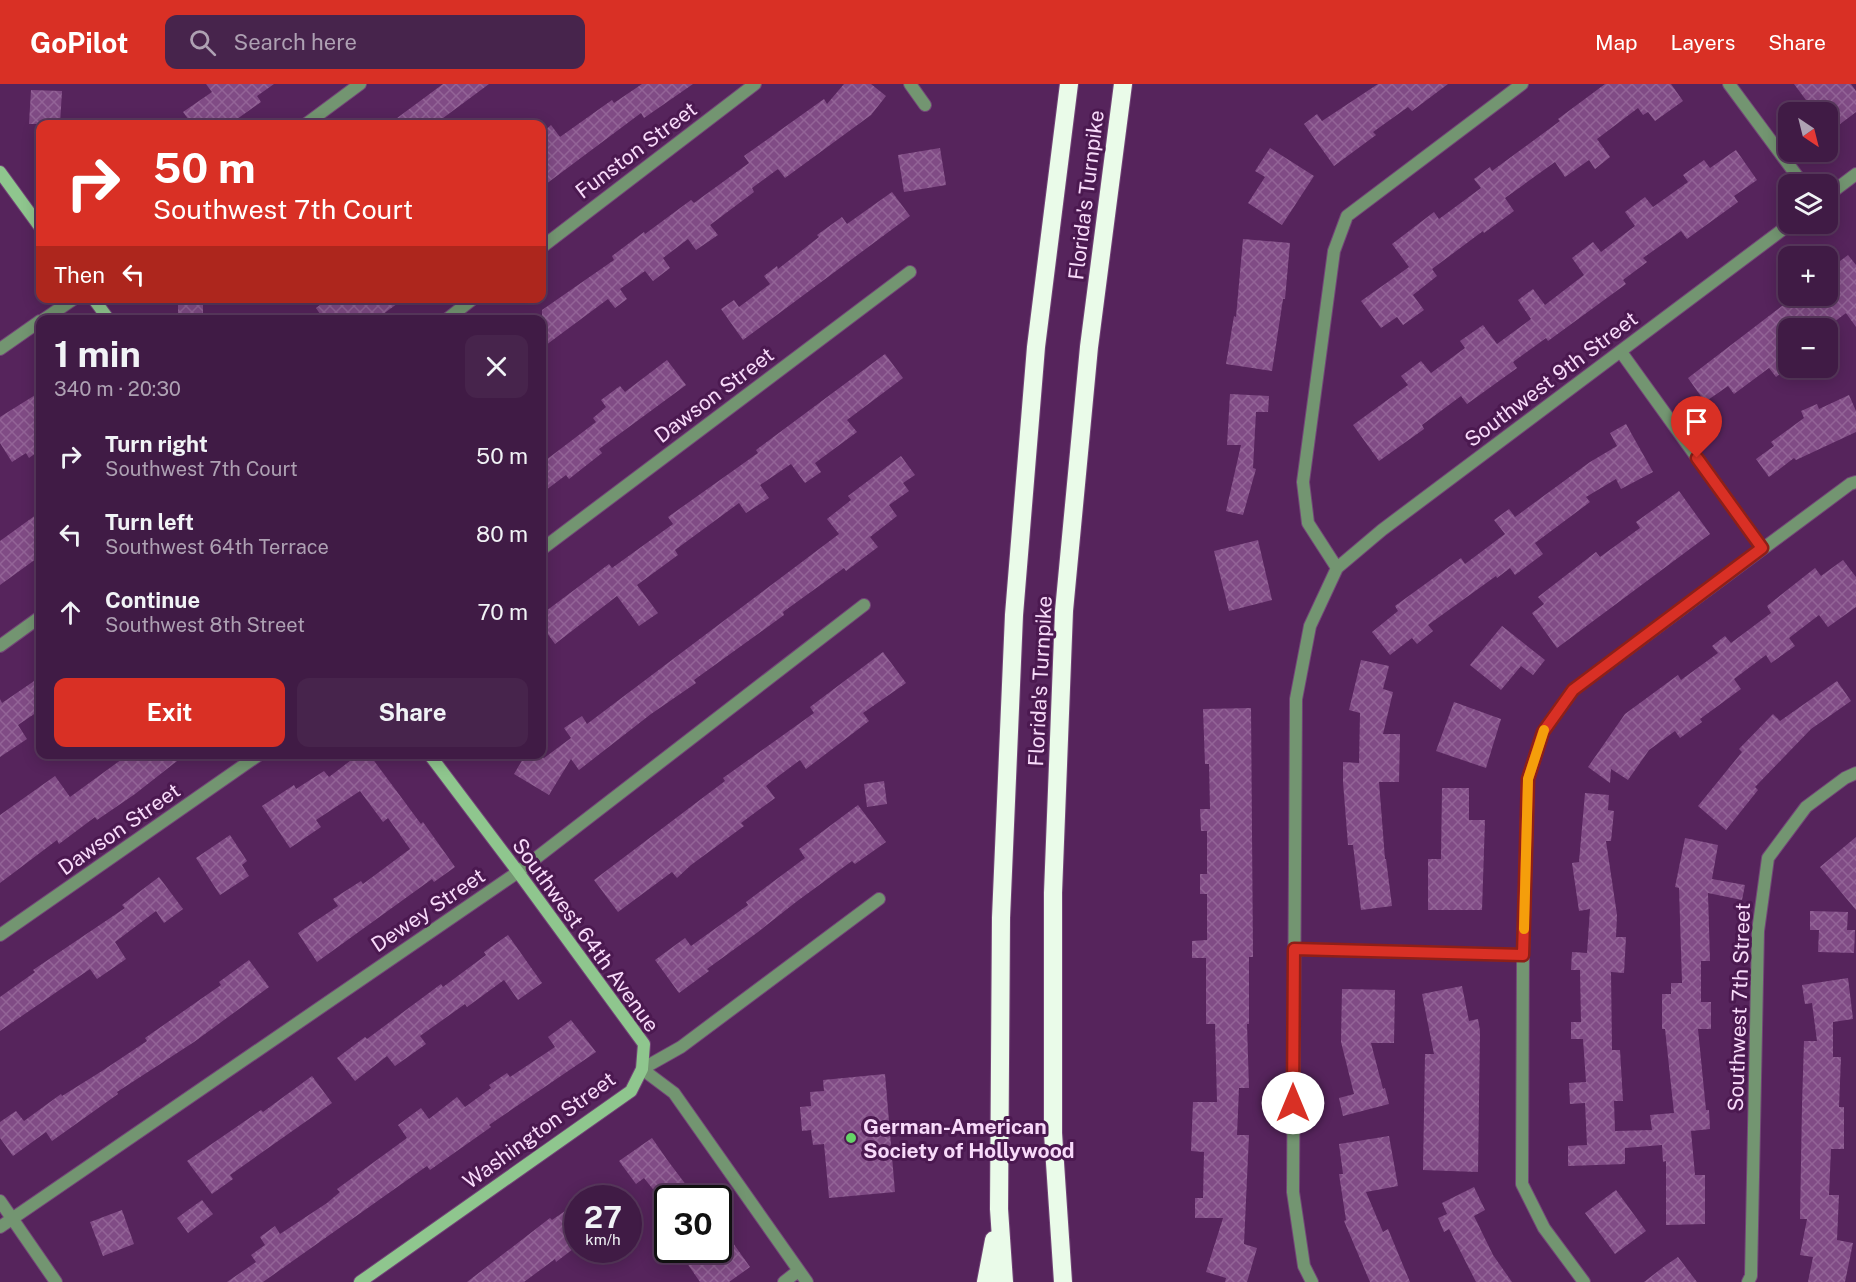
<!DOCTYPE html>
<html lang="en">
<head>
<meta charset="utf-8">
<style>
	:root { --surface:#401b45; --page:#47244c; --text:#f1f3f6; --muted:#aea1b3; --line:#59395e; --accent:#d93025 }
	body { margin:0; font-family:"Public Sans",sans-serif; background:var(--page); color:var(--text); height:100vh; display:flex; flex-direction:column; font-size:22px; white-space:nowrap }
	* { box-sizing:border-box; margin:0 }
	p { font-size:20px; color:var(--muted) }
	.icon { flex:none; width:33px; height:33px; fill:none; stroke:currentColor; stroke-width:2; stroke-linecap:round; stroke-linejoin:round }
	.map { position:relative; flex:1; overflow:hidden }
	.details { position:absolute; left:36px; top:231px; width:510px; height:444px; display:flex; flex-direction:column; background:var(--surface); border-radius:12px; box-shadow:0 3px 15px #0003,0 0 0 2px var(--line) }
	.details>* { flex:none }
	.banner { position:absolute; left:36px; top:36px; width:510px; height:183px; border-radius:12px; box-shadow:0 3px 15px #0003,0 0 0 2px var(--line); background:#d93025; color:#fff; overflow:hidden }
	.needle { width:39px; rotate:145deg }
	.controls { position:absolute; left:1778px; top:18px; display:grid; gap:12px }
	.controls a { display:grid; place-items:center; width:60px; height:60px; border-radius:12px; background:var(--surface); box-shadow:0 3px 15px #0003,0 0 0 2px var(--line); font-size:30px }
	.speed { position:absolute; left:564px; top:1101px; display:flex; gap:12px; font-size:30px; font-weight:700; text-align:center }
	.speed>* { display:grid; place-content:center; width:78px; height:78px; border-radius:50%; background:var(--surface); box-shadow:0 3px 15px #0003,0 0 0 2px var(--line); line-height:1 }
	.speed small { font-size:15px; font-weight:400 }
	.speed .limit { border:3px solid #111; border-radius:9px; background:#fff; color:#111 }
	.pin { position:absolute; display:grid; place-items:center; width:51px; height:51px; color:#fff; margin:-62px -26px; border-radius:50% 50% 50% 0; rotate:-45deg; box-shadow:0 0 6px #0007 }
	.pin .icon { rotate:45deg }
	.me { position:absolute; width:66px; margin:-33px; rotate:0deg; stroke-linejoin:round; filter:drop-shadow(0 0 4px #0008) }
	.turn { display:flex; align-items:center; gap:21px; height:126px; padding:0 18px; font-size:27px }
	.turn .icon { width:78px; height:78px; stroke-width:2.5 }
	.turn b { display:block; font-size:42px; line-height:51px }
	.then { display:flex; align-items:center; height:57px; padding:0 18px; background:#0003; gap:12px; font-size:22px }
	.round { display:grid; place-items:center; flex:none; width:63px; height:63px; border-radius:12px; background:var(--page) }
	.overview { display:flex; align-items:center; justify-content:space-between; height:102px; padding:0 18px }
	h1 { font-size:36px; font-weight:700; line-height:45px }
	.primary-button { display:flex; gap:12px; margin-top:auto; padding:12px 18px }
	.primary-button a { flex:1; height:69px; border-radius:12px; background:var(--accent); color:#fff; font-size:24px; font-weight:700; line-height:69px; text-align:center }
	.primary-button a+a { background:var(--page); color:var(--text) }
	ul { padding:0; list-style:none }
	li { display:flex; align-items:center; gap:18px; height:78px; padding:0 18px }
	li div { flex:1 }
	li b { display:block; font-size:22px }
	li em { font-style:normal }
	header { display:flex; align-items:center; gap:36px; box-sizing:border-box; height:84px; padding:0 30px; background:var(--accent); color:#fff }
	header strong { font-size:28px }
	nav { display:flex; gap:33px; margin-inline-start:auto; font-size:21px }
	.search { width:420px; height:54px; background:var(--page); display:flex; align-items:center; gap:15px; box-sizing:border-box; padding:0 21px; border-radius:12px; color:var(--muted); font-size:22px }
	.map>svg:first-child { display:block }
	.building { fill:url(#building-cross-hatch) }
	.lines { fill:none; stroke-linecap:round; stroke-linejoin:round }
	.street-casing { stroke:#734578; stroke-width:14 }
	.secondary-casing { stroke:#734578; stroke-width:14 }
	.highway-casing { stroke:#734578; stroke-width:20 }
	.street { stroke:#739571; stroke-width:12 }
	.secondary { stroke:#8fc68e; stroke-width:12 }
	.highway { stroke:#eafbe9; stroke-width:18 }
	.route-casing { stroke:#8d1f18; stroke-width:15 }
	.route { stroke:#d93025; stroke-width:10 }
	.slow { stroke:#f59e0b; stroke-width:10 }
	.poi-dot { fill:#65d467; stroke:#4b1950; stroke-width:2 }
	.labels { text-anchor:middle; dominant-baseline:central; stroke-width:6; stroke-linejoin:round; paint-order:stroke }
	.street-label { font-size:21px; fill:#f8dafa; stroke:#4b1950 }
	.poi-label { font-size:21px; font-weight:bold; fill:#f8dafa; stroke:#4b1950; text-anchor:start }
</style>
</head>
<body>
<header>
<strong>GoPilot</strong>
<div class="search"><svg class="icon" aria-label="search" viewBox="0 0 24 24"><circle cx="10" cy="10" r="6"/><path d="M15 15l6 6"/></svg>Search here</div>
<nav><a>Map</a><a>Layers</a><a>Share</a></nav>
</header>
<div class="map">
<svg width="1856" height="1198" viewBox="0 0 1856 1198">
	<defs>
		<pattern id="building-cross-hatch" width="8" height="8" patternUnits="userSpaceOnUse" patternTransform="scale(1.5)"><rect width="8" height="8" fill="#804b85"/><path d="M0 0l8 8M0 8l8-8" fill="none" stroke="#936497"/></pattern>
	</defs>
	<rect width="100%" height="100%" fill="#56245c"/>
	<!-- building -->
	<path class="building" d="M206,0H274L257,12L261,18L230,40H192L183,28L212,8Z
		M443,0H489L435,40H389Z
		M642,0H693L644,34L641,29L542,103V49L551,41L560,53L612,16L614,19Z
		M844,0H871L886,12L871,31L785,94L778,85L752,104L754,108L710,141L718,151L696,166L688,155L663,174L670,184L653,197L645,187L620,205L627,215L615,224L608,215L542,264V226L614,176L612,172L644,148L645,150L691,116L694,119L749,79L744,72L824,15L827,20Z
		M1378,0H1448L1412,27L1408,23L1373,48L1376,51L1334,82L1304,40L1317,30L1322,37Z
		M1605,0H1671L1683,17L1655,37L1648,28L1643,31L1638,24L1597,55L1610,73L1595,85L1589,76L1565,93L1555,78L1505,114L1514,127L1484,149L1483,147L1432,185L1437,192L1413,211L1424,226L1403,241L1397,233L1381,244L1361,217L1409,183L1392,160L1434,128L1439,135L1481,104L1474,95L1490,83L1492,87L1560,37L1558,35Z
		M1794,0H1851L1856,7V28L1827,50V28H1815Z
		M31,6L62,7L60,40H29Z
		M940,64L946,101L904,108L898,71Z
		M1270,64L1314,92L1282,141L1248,119L1265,93L1255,87Z
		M1736,66L1757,96L1734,112L1738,118L1687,155L1681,147L1643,174L1647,178L1623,196L1626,200L1548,257L1546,254L1513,278L1517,284L1467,320L1461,312L1422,341L1424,345L1379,377L1353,341L1408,301L1401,292L1421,277L1431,289L1465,264L1460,257L1483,241L1497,260L1531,235L1518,216L1533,205L1545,221L1584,191L1572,174L1593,158L1601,168L1635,142L1625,128L1645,113L1653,123L1688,98L1683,91L1704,76L1710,84Z
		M892,108L910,132L743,256L721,225L734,216L739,223L770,200L764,192L777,182L778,185L819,153L817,151L842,133L847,140Z
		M1243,155L1290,159L1285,215H1283L1272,287L1226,280L1234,232L1236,233Z
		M1848,171L1856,181V243L1846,229L1826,244H1788V284L1776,293L1769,284L1734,310L1728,302L1705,318L1688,294L1795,212H1827V187Z
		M178,214H203V236H178Z
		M329,214H405L375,236H324L316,224Z
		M885,270L903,294L847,336L857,348L815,379L821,388L805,399L791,380L760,401L769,414L746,429L739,419L675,466L678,471L637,501L658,529L639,542L617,512L555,560L542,542V530L609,480L612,484L673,440L668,433L758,369L756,366Z
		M667,276L686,301L599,365L602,369L569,395L566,391L542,409V379L596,338L593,334L606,323L601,316L620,302L625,308Z
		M40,308V366L29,374L26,369L12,378L0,359V333Z
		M1230,310L1269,312L1268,328H1256L1253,384L1256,385L1243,431L1226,427L1241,361H1227Z
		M1849,311L1856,327V348L1796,376L1794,374L1769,393L1756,375L1774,362L1771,358L1804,334L1801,327L1817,320L1819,325Z
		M1626,340L1653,388L1621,405L1616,395L1586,413L1590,418L1535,459L1543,470L1515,491L1510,484L1497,494L1496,492L1428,541L1433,547L1417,560L1412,554L1390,571L1372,548L1398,527L1395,522L1461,474L1465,480L1505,450L1494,436L1509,425L1515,433L1590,378L1617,362L1610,349Z
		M901,372L915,391L903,399L909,407L889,421L897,432L870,453L878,463L846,487L844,484L783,528L784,531L694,596L696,599L651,630L579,686L571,675L549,711L514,690L526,670H538L544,674L571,654L564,644L582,632L587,640L839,450L827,435L851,416L848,412Z
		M1679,407L1710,450L1557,564L1532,529L1544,520L1538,513L1596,468L1600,473L1640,444L1636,438Z
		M40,428V472L0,501V457Z
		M1258,456L1272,516L1229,527L1214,467Z
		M1843,476L1856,493V523L1828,543L1819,531L1789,554L1795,562L1771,579L1766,571L1734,595L1741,605L1700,635L1702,638L1680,654L1675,647L1649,666L1628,696L1611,685L1610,699L1588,683L1625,630L1678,591L1681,596L1718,569L1712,562L1725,552L1731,559L1771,529L1767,522L1815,484L1821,492Z
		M1502,542L1545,576L1533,591L1521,582L1501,606L1470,581Z
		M883,568L906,599L863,629L869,637L806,685L800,676L772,697L766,702L775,714L741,739L744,742L691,781L677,794L672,788L618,828L594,796L725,697L723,694L814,629L810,623Z
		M1361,576L1389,582L1383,605L1393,608L1383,650H1400L1399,698H1379L1385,775H1386L1392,822L1361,826L1353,761H1348L1343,698V678L1359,679L1360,629L1349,626Z
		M40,593V626L18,641L27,655L0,673V615L2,619Z
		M1837,597L1851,617L1811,645L1755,703L1758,706L1726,746L1698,722L1742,668L1739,665L1773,630L1780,637Z
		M1454,618L1501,635L1486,684L1436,667Z
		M1251,624L1253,873H1249V940H1247L1249,1004H1239L1237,1051H1249L1244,1160L1257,1164L1247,1198H1225L1226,1194L1206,1188L1223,1134H1195V1114H1203L1204,1068L1191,1067L1193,1018H1217L1215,940H1206V874H1192V857L1207,856V810H1200V790H1207V747H1201L1200,725H1210L1209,680H1205L1203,625Z
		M129,670H186L135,710L97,736L95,733L59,760L57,756L0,799V731L55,692L70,713Z
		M359,670H369L421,740L423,738L455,783L434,798L432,795L317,878L298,849L338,822L333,815L361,797L363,800L410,765L388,734L383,738L360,707L316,736L321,743L290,764L262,722L294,701L296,705L324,687L329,693Z
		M884,697L887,720L867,723L864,700Z
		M1442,704H1469V736H1485L1482,826H1428V775H1441Z
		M1585,709L1609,711L1608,726L1614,727L1611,757H1606L1617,831L1616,853H1626L1624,889L1611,888L1612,966H1620L1623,1017H1614L1615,1047L1652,1046L1650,1031L1674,1029L1665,945H1662V910H1671V899H1682L1679,804L1675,803L1685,754L1718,761L1712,795L1745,801L1742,816L1708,809L1710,877H1701V918H1711V945H1698L1706,1026H1709L1710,1045L1691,1047L1695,1091H1705V1140L1666,1141V1077L1663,1078L1662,1061L1625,1064V1080L1568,1082V1062L1587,1061L1585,1019L1570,1020L1569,999L1586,998L1583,955H1571V938H1581L1580,886H1571L1572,868L1587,869L1590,825L1579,827L1572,779L1579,778Z
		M858,721L886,758L855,780L852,777L796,818L758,848L707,885L709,887L679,909L655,876L685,854L691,862L748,821L746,818L805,774L799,765Z
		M230,751L247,777L242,781L249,792L220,811L196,774Z
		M1856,753V826L1820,783Z
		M159,793L183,825L164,839L156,827L115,858L126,875L97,895L90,885L0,947V913L35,888L33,886L125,824L122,821Z
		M1810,827L1848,828L1847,846H1855L1854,869L1818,868L1819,846H1810Z
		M508,851L542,899L518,916L504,896L467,923L465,920L420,952L426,960L395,982L387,972L355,997L337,974L365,953L367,955L441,900L443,903L486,871L484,868Z
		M249,876L269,903L194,958L117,1008L118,1010L52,1057L46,1048L13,1072L0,1054V1038L16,1027L24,1037L61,1010L62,1012L102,987L147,957L145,954L221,901L219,898Z
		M1848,894L1853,935L1833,938V973H1841L1839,1023H1844V1065H1831L1829,1111H1839L1837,1156L1853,1159L1845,1198H1808L1813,1173L1800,1171L1807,1135H1800L1802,1021L1804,957H1817L1812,919L1805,920L1802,901Z
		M1462,902L1469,937L1478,935L1480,947L1478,1088L1423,1086L1425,970H1434L1422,910Z
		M1342,905L1395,906L1394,959H1371L1383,1005L1385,1004L1389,1020L1343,1032L1339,1014L1354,1010L1341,958Z
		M571,936L596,968L489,1041L491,1043L430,1086L427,1082L263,1198H227L256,1178L251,1171L265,1161L260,1153L275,1142L280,1150L327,1119L340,1108L337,1105L407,1054L398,1041L421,1024L429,1035L457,1013L465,1023L491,1004L489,1001L507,989L510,993L555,963L548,953Z
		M885,990L895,1108L829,1114L824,1060L813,1061L811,1046L802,1047L800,1023L811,1022L810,1008L824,1007L823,996Z
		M312,992L332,1019L230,1091L233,1095L212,1110L187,1077L261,1026L263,1028Z
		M1389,1052L1398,1102L1366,1108L1383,1148L1388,1145L1410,1198H1370L1344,1137L1346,1136L1339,1090H1343L1339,1060Z
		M652,1054L668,1077L696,1114H660L644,1094L636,1100L619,1077Z
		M1474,1103L1485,1126L1474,1132L1493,1171L1512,1198H1476L1449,1145L1444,1148L1438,1134L1447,1130L1442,1119Z
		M1616,1106L1646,1147L1615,1170L1585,1129Z
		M202,1116L213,1130L188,1149L177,1134Z
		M578,1118L577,1162L556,1178L555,1175L524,1198H467L550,1134L552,1136Z
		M122,1126L134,1160L103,1172L90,1138Z
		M718,1147L729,1161L733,1159L750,1183L729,1198H700L678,1166H718Z
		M1678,1173L1697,1198H1644L1666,1181Z"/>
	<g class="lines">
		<defs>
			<path id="street" d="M910,0L925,21
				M1729,0L1803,100
				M306,40L360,0
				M1827,112L1856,90
				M542,163L755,0
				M43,236L75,214
				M446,236L474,214
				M0,265L40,237
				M1621,268L1762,464
				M542,465L910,188
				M1337,484L1308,439L1303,398L1334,167L1347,132L1522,0
				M0,562L40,533
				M0,851L260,670
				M1294,865L1523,871
				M0,1117L56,1198
				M0,1143L518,788L864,521
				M784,1198L798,1187
				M807,1198L674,1009L642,985L681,963L879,815
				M1312,1198L1304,1182L1293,1108L1296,615L1310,542L1337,484L1382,446L1790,140
				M1584,1198L1544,1144L1522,1100L1523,871L1528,695L1543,648L1573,606L1850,400L1856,398
				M1748,1198L1751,1192L1758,847L1768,774L1806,723L1845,694L1856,689"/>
			<path id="secondary" d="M0,88L40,143
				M93,214L109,236
				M360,1198L631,1007L642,985L644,960L518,788L429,670"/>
			<path id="highway" d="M986,1198L994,1156
				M1004,1198L999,1125L1001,834L1014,531L1036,263L1069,0
				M1063,1198L1053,1049V809L1064,527L1089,263L1123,0"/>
		</defs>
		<!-- street casing -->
		<use href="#street" class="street-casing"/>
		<!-- secondary casing -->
		<use href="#secondary" class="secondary-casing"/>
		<!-- highway casing -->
		<use href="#highway" class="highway-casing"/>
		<!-- street -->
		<use href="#street" class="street"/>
		<!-- secondary -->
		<use href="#secondary" class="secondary"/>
		<!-- highway -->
		<use href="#highway" class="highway"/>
	</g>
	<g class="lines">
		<defs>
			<path id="route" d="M1293,1019L1294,865L1523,871L1528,695L1543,648L1573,606L1762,464L1697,374"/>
		</defs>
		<!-- route casing -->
		<use href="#route" class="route-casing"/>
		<!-- route -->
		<use href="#route" class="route"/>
		<!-- slow -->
		<path class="slow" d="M1524,845L1528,695L1544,646"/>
	</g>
	<!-- markers -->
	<circle class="poi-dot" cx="851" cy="1054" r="6"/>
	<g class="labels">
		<!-- street labels -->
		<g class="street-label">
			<text transform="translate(636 66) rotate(-37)">Funston Street</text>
			<text transform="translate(1086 111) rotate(-83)">Florida's Turnpike</text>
			<text transform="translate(1551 295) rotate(-37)">Southwest 9th Street</text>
			<text transform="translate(714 311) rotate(-37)">Dawson Street</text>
			<text transform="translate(1040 597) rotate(-87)">Florida's Turnpike</text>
			<text transform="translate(119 745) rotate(-35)">Dawson Street</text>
			<text transform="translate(428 826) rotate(-34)">Dewey Street</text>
			<text transform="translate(586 851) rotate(54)">Southwest 64th Avenue</text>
			<text transform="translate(1739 923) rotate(-88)">Southwest 7th Street</text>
			<text transform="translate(539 1046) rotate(-36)">Washington Street</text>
		</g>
		<!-- poi labels -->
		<g class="poi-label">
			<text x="863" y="1042">German-American<tspan x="863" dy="24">Society of Hollywood</tspan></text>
		</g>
	</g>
</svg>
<div class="controls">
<a><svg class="needle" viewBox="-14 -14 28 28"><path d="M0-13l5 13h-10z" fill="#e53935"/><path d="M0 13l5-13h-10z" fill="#aea1b3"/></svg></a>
<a><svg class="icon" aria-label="layers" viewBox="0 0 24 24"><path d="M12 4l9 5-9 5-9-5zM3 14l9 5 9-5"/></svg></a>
<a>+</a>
<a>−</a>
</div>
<div class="speed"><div>27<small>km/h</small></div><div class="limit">30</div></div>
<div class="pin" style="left:1697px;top:374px;background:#d93025"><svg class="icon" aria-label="arrive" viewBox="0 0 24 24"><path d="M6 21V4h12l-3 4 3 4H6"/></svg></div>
<svg class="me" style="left:1293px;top:1019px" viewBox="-20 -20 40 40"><circle r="19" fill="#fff"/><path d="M0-13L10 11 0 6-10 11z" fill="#d93025"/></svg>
<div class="banner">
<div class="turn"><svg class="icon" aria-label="right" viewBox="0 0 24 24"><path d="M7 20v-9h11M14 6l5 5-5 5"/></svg><div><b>50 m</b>Southwest 7th Court</div></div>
<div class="then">Then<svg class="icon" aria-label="left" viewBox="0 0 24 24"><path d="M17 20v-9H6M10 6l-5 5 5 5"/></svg></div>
</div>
<section class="details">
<div class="overview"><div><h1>1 min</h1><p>340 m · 20:30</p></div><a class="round"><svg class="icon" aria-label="close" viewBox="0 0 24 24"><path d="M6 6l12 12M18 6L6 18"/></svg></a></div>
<ul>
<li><svg class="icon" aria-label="right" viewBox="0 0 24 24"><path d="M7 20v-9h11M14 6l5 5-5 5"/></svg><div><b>Turn right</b><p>Southwest 7th Court</p></div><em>50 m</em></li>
<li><svg class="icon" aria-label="left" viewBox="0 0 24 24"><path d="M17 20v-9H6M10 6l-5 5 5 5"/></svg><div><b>Turn left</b><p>Southwest 64th Terrace</p></div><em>80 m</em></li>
<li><svg class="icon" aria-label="ahead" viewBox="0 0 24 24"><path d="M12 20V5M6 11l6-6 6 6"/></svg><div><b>Continue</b><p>Southwest 8th Street</p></div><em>70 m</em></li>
</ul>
<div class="primary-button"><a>Exit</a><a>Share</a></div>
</section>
</div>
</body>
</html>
